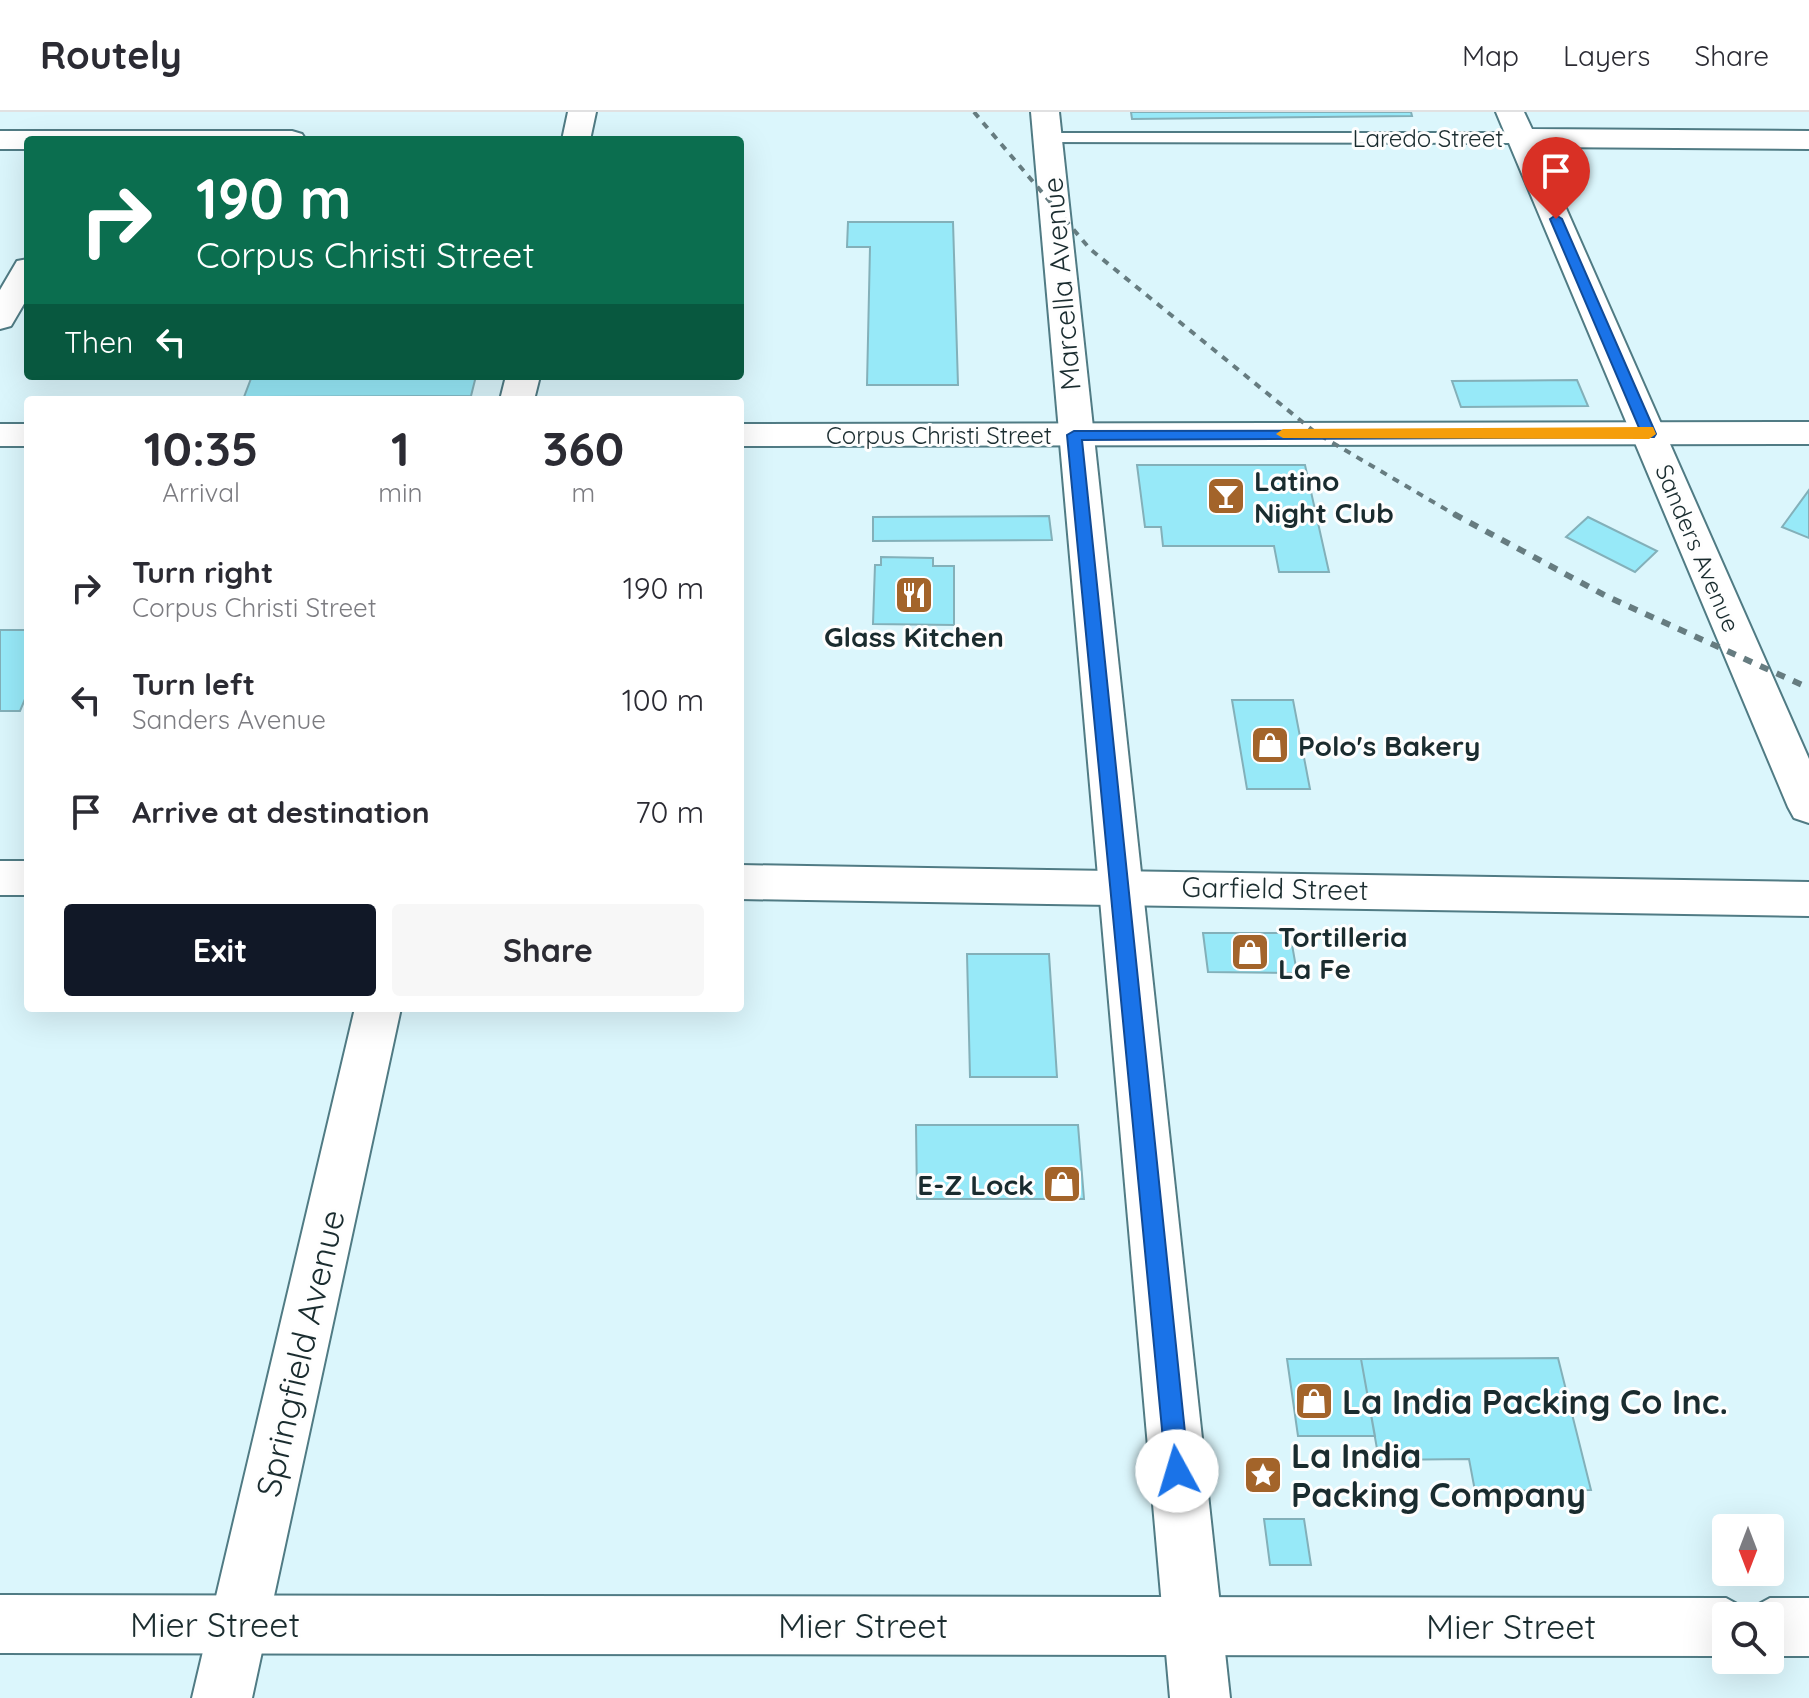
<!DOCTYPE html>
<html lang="en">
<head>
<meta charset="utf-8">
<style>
	:root { --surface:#fff; --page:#f7f7f7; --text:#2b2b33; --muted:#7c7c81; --line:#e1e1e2; --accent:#111827 }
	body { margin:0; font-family:Quicksand,sans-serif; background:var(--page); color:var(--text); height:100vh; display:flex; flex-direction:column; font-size:30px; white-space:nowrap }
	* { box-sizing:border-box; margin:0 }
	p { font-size:26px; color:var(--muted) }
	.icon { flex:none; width:44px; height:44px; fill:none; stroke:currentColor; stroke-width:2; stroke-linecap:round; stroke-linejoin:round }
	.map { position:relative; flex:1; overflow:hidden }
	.sheet { position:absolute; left:24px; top:284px; width:720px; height:616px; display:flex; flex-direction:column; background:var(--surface); border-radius:8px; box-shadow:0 8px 32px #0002 }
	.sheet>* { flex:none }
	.banner { position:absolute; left:24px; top:24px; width:720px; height:244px; border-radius:8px; box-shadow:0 8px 32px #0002; background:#0b6e4f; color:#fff; overflow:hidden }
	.needle { width:52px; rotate:180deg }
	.buttons { position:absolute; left:1712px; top:1402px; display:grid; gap:16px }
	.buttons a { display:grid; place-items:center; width:72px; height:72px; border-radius:8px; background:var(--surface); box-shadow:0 8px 32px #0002; font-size:40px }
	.pin { position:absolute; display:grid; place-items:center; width:68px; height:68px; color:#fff; margin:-82px -34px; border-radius:50% 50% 50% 0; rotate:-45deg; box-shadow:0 0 8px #0007 }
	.pin .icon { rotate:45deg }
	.me { position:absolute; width:88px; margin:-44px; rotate:354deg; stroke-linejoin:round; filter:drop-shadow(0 0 6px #0008) }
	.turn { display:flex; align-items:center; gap:28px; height:168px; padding:0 40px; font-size:36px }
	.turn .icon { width:104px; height:104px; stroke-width:2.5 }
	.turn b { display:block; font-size:56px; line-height:68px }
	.then { display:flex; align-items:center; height:76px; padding:0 40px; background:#0003; gap:16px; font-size:30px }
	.eta { display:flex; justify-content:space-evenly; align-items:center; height:136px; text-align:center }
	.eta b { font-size:48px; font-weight:800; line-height:56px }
	.button { display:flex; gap:16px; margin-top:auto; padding:16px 40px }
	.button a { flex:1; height:92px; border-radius:8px; background:var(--accent); color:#fff; font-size:32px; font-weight:800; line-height:92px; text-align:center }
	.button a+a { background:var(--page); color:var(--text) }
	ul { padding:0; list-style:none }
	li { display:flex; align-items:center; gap:24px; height:112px; padding:0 40px }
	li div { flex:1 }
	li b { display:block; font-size:30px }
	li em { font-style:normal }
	header { display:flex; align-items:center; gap:48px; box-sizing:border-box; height:112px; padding:0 40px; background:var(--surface); border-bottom:2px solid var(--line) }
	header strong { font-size:38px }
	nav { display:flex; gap:44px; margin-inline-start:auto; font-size:28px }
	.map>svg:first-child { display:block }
	.building { fill:#97e9f8; stroke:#83b0b9; stroke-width:2 }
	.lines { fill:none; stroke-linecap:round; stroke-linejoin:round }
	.service-casing { stroke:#507b84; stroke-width:4 }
	.minor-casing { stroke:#507b84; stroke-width:4 }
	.tertiary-casing { stroke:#507b84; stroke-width:4 }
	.secondary-casing { stroke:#507b84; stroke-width:4 }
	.service { fill:#fff; fill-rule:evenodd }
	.minor { fill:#fff; fill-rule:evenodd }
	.tertiary { fill:#fff; fill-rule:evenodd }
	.secondary { fill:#fff; fill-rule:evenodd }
	.rail-far1 { stroke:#667c80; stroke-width:4; stroke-dasharray:7 7; stroke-linecap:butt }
	.rail { stroke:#667c80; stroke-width:6; stroke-dasharray:9 9; stroke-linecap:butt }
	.route { fill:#1a73e8; stroke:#114b97; stroke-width:2 }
	.slow { fill:#f59e0b }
	.labels { text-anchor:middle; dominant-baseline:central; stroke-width:6; stroke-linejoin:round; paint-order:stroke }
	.far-street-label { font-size:24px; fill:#1a2c2f; stroke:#fefefe }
	.street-label { font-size:28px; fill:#1a2c2f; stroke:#fefefe }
	.poi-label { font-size:28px; font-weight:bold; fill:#1a2c2f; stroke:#fefefe; text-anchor:start }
	.near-street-label { font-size:34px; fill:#1a2c2f; stroke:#fefefe }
	.near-poi-label { font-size:34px; font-weight:bold; fill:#1a2c2f; stroke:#fefefe; text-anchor:start }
</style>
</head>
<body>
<header>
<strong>Routely</strong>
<nav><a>Map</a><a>Layers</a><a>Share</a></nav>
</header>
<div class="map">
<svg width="1809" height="1586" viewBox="0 0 1809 1586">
	<rect width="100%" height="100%" fill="#dbf6fc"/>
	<!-- building -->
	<path class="building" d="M1131,0H1411L1412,4L1132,7Z
		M848,110H953L958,273H867L870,135H847Z
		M252,264H476L471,284L244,285Z
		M1577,268L1588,294L1461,295L1452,269Z
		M1137,353H1305L1329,460H1279L1274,434H1163L1161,415H1145Z
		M1809,378V426L1782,415Z
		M1049,404L1052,428L873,429V405Z
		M1588,405L1657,439L1635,460L1566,425Z
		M881,445L933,446V454H954V513L873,512L875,453H881Z
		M0,518H28V580L20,599H0Z
		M1232,588H1293L1310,677H1247Z
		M1203,821H1290L1297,861L1208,860Z
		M967,842H1049L1057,965H970Z
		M916,1013H1078L1084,1087H917Z
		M1558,1246L1591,1378L1475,1379L1469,1347L1379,1348L1361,1247Z
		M1287,1247H1361L1375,1324H1298Z
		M1264,1407H1304L1311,1453H1270Z"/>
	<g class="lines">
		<defs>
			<path id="service" d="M1048,21H1521L1530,26L1521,31L1042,30L1039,26Z"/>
			<path id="minor" d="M1496,0H1524L1532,17L1809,19V37L1539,35L1809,647V711L1794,706L1788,695Z
				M0,19H292L302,22L306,28H28V37H0Z
				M28,147V185L11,214L0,217V178L17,149Z
				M0,749H28V783H0Z
				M740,753L1809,770V804L740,787Z
				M0,1483L1726,1486L1748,1498L1770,1486H1809V1544H1770V1504H1726V1544L0,1541Z"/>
			<path id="tertiary" d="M1031,0H1059L1230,1586H1170Z"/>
			<path id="secondary" d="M568,0H596L590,28H562Z
				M506,264H540L534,288H500Z
				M1809,310V332L740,334V312Z
				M0,312H28V334H0Z
				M355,896H401L252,1586H192Z"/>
		</defs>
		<!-- service casing -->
		<use href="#service" class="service-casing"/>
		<!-- minor casing -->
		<use href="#minor" class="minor-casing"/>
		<!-- tertiary casing -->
		<use href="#tertiary" class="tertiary-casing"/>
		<!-- secondary casing -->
		<use href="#secondary" class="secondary-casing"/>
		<!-- service -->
		<use href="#service" class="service"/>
		<!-- minor -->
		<use href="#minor" class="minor"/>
		<!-- tertiary -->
		<use href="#tertiary" class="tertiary"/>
		<!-- secondary -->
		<use href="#secondary" class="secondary"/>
		<!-- rail-far1 -->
		<path class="rail-far1" d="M974,0L1090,137L1316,321L1457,404"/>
		<!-- rail -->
		<path class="rail" d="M1454,402L1608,485L1809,576"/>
	</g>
	<!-- route -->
	<path class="route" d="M1556,103L1562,107L1656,322L1654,325L1082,328L1189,1359L1185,1367L1177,1371L1169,1367L1166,1359L1067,323L1074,319L1640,318L1550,107Z"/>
	<!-- slow -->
	<path class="slow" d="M1643,315H1653L1656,322L1649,327L1283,326L1276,322L1283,317Z"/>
	<!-- icons -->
	<defs>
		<symbol id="bar-square" viewBox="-11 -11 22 22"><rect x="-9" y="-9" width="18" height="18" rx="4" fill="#a3642a" stroke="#fefefe"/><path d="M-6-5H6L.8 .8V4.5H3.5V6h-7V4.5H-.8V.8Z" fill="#fff"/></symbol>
		<symbol id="restaurant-square" viewBox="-11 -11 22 22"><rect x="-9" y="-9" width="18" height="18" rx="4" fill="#a3642a" stroke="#fefefe"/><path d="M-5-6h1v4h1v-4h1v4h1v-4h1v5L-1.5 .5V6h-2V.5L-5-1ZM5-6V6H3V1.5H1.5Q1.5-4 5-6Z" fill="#fff"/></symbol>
		<symbol id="shop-square" viewBox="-11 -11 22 22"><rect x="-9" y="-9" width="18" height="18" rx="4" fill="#a3642a" stroke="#fefefe"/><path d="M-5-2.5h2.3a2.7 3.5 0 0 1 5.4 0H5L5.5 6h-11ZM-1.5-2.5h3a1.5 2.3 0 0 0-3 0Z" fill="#fff"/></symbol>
		<symbol id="sight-square" viewBox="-11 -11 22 22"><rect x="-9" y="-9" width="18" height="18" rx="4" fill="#a3642a" stroke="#fefefe"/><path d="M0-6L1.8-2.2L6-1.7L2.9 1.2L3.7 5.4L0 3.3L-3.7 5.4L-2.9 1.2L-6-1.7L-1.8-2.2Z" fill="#fff"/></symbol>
	</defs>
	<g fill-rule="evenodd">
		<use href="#bar-square" x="1204" y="362" width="44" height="44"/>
		<use href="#restaurant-square" x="892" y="461" width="44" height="44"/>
		<use href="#shop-square" x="1248" y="611" width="44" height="44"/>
		<use href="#shop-square" x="1228" y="818" width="44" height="44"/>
		<use href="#shop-square" x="1040" y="1050" width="44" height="44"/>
		<use href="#shop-square" x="1292" y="1267" width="44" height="44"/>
		<use href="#sight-square" x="1241" y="1341" width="44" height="44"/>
	</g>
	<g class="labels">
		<!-- far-street labels -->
		<g class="far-street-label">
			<text x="1428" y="26">Laredo Street</text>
			<text x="939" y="323">Corpus Christi Street</text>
			<text transform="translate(1698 436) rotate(67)">Sanders Avenue</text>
		</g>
		<!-- street labels -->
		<g class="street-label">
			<text transform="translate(1061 172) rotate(-95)">Marcella Avenue</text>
			<text transform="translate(1275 776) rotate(1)">Garfield Street</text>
		</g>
		<!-- poi labels -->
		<g class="poi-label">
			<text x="1254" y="368">Latino<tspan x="1254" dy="32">Night Club</tspan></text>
			<text x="914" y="524" text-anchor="middle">Glass Kitchen</text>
			<text x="1298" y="633">Polo's Bakery</text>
			<text x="1278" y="824">Tortilleria<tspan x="1278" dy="32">La Fe</tspan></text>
			<text x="1034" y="1072" text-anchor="end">E-Z Lock</text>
		</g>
		<!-- near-street labels -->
		<g class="near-street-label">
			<text transform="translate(300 1241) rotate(-77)">Springfield Avenue</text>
			<text x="215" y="1512">Mier Street</text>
			<text x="863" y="1513">Mier Street</text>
			<text x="1511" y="1514">Mier Street</text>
		</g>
		<!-- near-poi labels -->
		<g class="near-poi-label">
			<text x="1342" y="1289">La India Packing Co Inc.</text>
			<text x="1291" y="1343">La India<tspan x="1291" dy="39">Packing Company</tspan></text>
		</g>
	</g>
</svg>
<div class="buttons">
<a><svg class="needle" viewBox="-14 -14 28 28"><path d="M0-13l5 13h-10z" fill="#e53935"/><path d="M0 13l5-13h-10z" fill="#7c7c81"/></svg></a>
<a><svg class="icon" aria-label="search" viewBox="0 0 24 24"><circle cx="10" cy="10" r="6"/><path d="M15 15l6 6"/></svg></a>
</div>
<div class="pin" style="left:1556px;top:107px;background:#d93025"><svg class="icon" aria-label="arrive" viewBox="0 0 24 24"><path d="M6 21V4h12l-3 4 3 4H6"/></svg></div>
<svg class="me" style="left:1177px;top:1359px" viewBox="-20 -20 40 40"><circle r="19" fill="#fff"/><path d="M0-13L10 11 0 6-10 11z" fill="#1a73e8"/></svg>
<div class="banner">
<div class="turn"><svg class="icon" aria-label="right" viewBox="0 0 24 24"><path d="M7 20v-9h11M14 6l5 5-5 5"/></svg><div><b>190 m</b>Corpus Christi Street</div></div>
<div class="then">Then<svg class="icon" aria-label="left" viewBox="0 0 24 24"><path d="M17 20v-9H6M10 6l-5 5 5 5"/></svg></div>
</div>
<section class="sheet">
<div class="eta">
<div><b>10:35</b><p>Arrival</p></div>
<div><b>1</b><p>min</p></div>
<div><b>360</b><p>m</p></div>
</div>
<ul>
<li><svg class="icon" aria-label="right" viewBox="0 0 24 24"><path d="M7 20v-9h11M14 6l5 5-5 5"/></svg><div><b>Turn right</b><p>Corpus Christi Street</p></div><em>190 m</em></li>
<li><svg class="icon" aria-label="left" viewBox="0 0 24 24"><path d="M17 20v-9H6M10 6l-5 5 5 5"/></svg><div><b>Turn left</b><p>Sanders Avenue</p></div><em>100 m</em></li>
<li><svg class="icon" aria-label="arrive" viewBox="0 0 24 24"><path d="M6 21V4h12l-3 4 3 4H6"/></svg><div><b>Arrive at destination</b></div><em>70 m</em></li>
</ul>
<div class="button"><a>Exit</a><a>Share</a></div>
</section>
</div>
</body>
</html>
